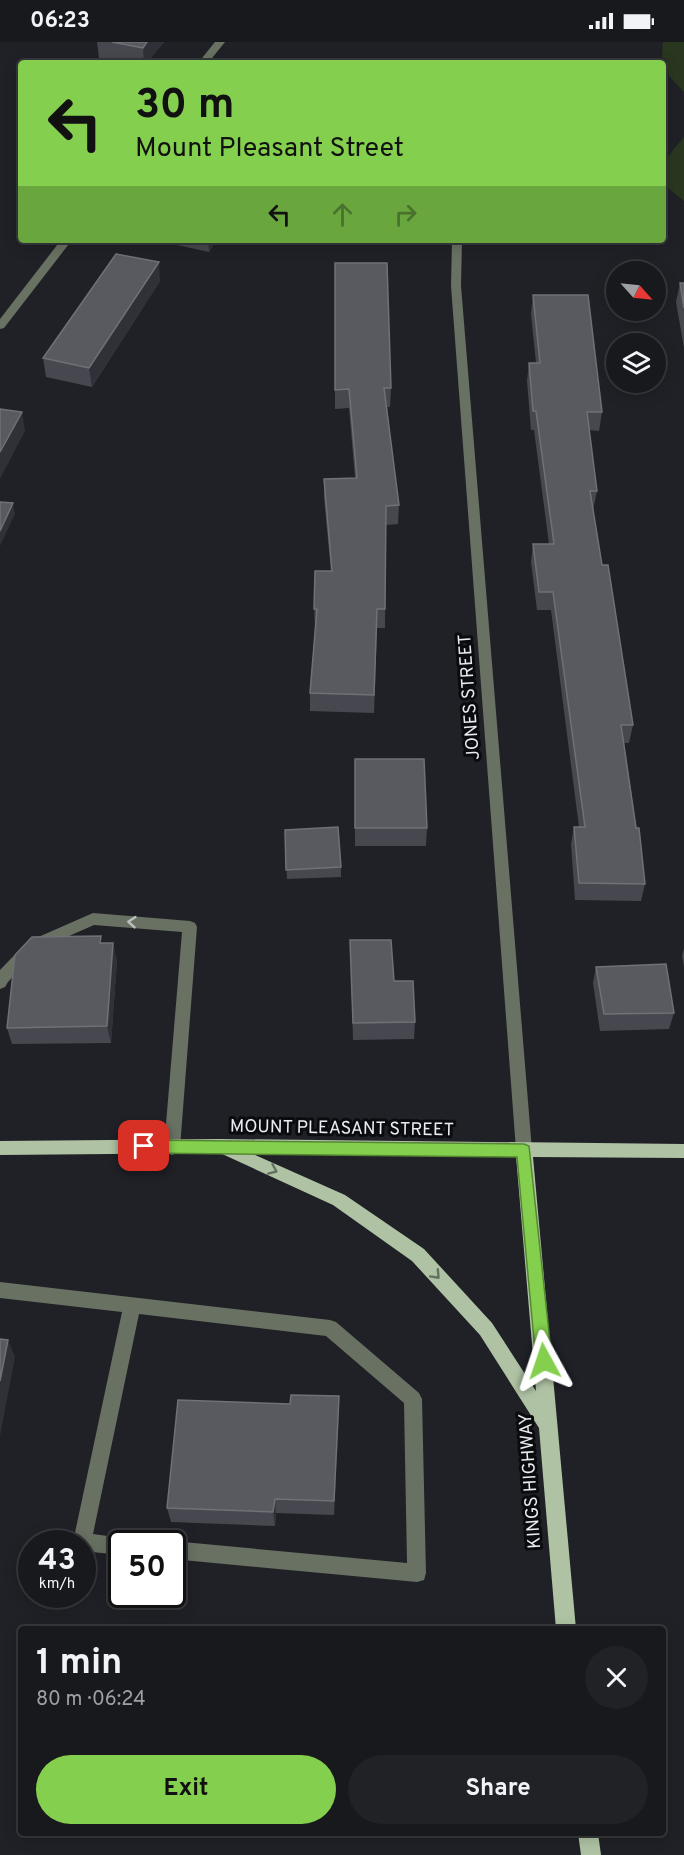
<!DOCTYPE html>
<html lang="en">
<head>
<meta charset="utf-8">
<style>
	:root { --surface:#18191d; --page:#212226; --text:#f1f3f6; --muted:#9fa0a4; --line:#36383b; --accent:#84d04e }
	body { margin:0; font-family:Overpass,sans-serif; background:var(--page); color:var(--text); height:100vh; display:flex; flex-direction:column; font-size:22px; white-space:nowrap }
	* { box-sizing:border-box; margin:0 }
	p { font-size:20px; color:var(--muted) }
	.icon { flex:none; width:33px; height:33px; fill:none; stroke:currentColor; stroke-width:2; stroke-linecap:round; stroke-linejoin:round }
	.map { position:relative; flex:1; overflow:hidden }
	.details { position:absolute; left:18px; top:1584px; width:648px; height:210px; display:flex; flex-direction:column; background:var(--surface); border-radius:6px; box-shadow:0 3px 15px #0003,0 0 0 2px var(--line) }
	.details>* { flex:none }
	.banner { position:absolute; left:18px; top:18px; width:648px; height:183px; border-radius:6px; box-shadow:0 3px 15px #0003,0 0 0 2px var(--line); background:#84d04e; color:#111; overflow:hidden }
	.needle { width:39px; rotate:117deg }
	.fabs { position:absolute; left:606px; top:219px; display:grid; gap:12px }
	.fabs a { display:grid; place-items:center; width:60px; height:60px; border-radius:50%; background:var(--surface); box-shadow:0 3px 15px #0003,0 0 0 2px var(--line); font-size:30px }
	.speed { position:absolute; left:18px; top:1488px; display:flex; gap:12px; font-size:30px; font-weight:700; text-align:center }
	.speed>* { display:grid; place-content:center; width:78px; height:78px; border-radius:50%; background:var(--surface); box-shadow:0 3px 15px #0003,0 0 0 2px var(--line); line-height:1 }
	.speed small { font-size:15px; font-weight:400 }
	.speed .limit { border:3px solid #111; border-radius:9px; background:#fff; color:#111 }
	.pin { position:absolute; display:grid; place-items:center; width:51px; height:51px; color:#fff; margin:-26px; border-radius:12px; box-shadow:0 3px 9px #0006 }
	.me { position:absolute; width:66px; margin:-33px; rotate:355deg; stroke-linejoin:round; filter:drop-shadow(0 0 4px #0008) }
	.turn { display:flex; align-items:center; gap:21px; height:126px; padding:0 18px; font-size:27px }
	.turn .icon { width:78px; height:78px; stroke-width:2.5 }
	.turn b { display:block; font-size:42px; line-height:51px }
	.lanes { display:flex; align-items:center; height:57px; padding:0 18px; background:#0003; justify-content:center; gap:30px; direction:ltr }
	.lanes .off { opacity:.35 }
	.round { display:grid; place-items:center; flex:none; width:63px; height:63px; border-radius:32px; background:var(--page) }
	.head { display:flex; align-items:center; justify-content:space-between; height:102px; padding:0 18px }
	h1 { font-size:36px; font-weight:700; line-height:45px }
	.button { display:flex; gap:12px; margin-top:auto; padding:12px 18px }
	.button a { flex:1; height:69px; border-radius:36px; background:var(--accent); color:#111; font-size:24px; font-weight:700; line-height:69px; text-align:center }
	.button a+a { background:var(--page); color:var(--text) }
	.status { display:flex; justify-content:space-between; align-items:center; height:42px; padding:0 30px; background:var(--surface); direction:ltr }
	.status svg { height:16px; fill:currentColor }
	.map>svg:first-child { display:block }
	.green { fill:#293720 }
	.lines { fill:none; stroke-linecap:round; stroke-linejoin:round }
	.minor { fill:#687162; fill-rule:evenodd }
	.major { fill:#afc3a4; fill-rule:evenodd }
	.wall { fill:#47484f }
	.shaded-wall { fill:#303138 }
	.building { fill:#595a60; stroke:#707077; stroke-width:1.5 }
	.oneway { stroke:#bcc0be }
	.oneway2 { stroke:#657060 }
	.route { fill:#84d04e; stroke:#568733; stroke-width:1.5 }
	.labels { text-anchor:middle; dominant-baseline:central; stroke-width:6; stroke-linejoin:round; paint-order:stroke }
	.street-label { font-size:18px; fill:#eaebef; stroke:#0a0b0e }
</style>
</head>
<body>
<div class="status"><b>06:23</b><svg viewBox="0 0 49 12"><path d="M0 12V9h3v3zM5 12V6h3v6zM10 12V3h3v9zM15 12V0h3v12zM26 1h20v11H26zM47 4h2v5h-2z"/></svg></div>
<div class="map">
<svg width="684" height="1813" viewBox="0 0 684 1813">
	<rect width="100%" height="100%" fill="#202127"/>
	<!-- green -->
	<path class="green" d="M663,0H684V50L669,34L667,18L662,15Z
		M684,95V159L663,142C663,117 669,113 684,95Z"/>
	<g class="lines">
		<!-- minor -->
		<path class="minor" d="M215,0H225L208,21H198Z
			M61,198H72L4,286L0,287V277Z
			M452,198H462L461,244L532,1108L530,1113L524,1115L518,1113L516,1108L451,244Z
			M93,871L190,879L195,881L197,885L180,1106L178,1111L172,1113L166,1111L164,1106L182,890L94,883L37,908L8,940L5,945L0,947V928L27,900Z
			M0,1240L330,1278L336,1280L419,1351L422,1357L426,1531L424,1538L417,1540L172,1517V1502H165L172,1499L407,1521L404,1361L326,1294L139,1272L93,1492L129,1497L130,1502H122V1513L82,1509V1502L73,1500L122,1270L0,1256Z"/>
		<!-- major -->
		<path class="major" d="M220,1097L684,1102V1116L533,1115L576,1587H556L539,1386L480,1293L412,1219L333,1163L220,1111L0,1113V1099ZM253,1112L516,1114L536,1349L492,1281L424,1207L345,1153Z
			M578,1791H598L601,1813H581Z"/>
	</g>
	<!-- wall -->
	<path class="wall" d="M97,0H164L147,21H126L99,16Z
		M168,198H216L209,210L168,201Z
		M335,221L391,346L390,365H387L399,463L398,482L386,483L385,586H377L374,671L310,669V651L315,585L314,567L331,529L324,456V437L355,436L349,366L335,367Z
		M160,239L92,345L46,335L43,316Z
		M680,241H684V306L676,260Z
		M533,253L602,370L599,389L589,388L597,449L593,468L602,523L633,683L629,701H624L645,842L641,859L575,858L571,802L574,785H579L551,568H537L531,520L533,502H549L534,388H531L527,339L529,321H536L531,272Z
		M355,717L427,786L426,804H355Z
		M285,788L341,825V835L287,837Z
		M350,898L394,939L415,980L414,997L353,998Z
		M102,901L117,918L111,1001L12,1002L7,986Z
		M684,906V925L682,914Z
		M596,925L674,971L669,987L600,989L593,941Z
		M339,1354L334,1473L276,1471L275,1484L171,1480L167,1466L290,1362Z"/>
	<!-- shaded-wall -->
	<path class="shaded-wall" d="M147,0H164L147,21H144L143,6Z
		M208,198H216L209,210Z
		M159,220L160,239L92,345L89,326Z
		M22,370L25,389L0,437V410Z
		M13,461L15,472L0,504V489Z
		M113,901L117,918L111,1001L107,984Z
		M8,1298L15,1315L0,1394V1339Z
		M339,1354V1371L334,1473V1459Z
		M275,1457L276,1471L275,1484L273,1470Z"/>
	<!-- building -->
	<path class="building" d="M112,0H147L143,6Z
		M116,212L159,220L89,326L43,316Z
		M335,221H387L391,346H384L399,463L386,464L385,567H377L374,653L310,651L317,567H314L315,529H332L324,437L357,436L349,347L335,348Z
		M680,241H684V266Z
		M533,253H588L602,370H587L597,449H590L602,523H608L633,683H621L636,786H639L645,842L579,841L574,785H585L553,550H539L533,502H554L536,369H533L529,321H540Z
		M0,367L22,370L0,410Z
		M0,460L13,461L0,489Z
		M355,717H424L427,786H355Z
		M338,785L341,825L286,828L285,788Z
		M101,894L100,901H113L107,984L7,986L15,913L32,895Z
		M350,898H391L394,939H413L415,980L353,981Z
		M666,922L674,971L604,972L596,925Z
		M0,1297L8,1298L0,1339Z
		M291,1353L339,1354L334,1459L275,1457L273,1470L167,1466L178,1358L290,1362Z"/>
	<!-- one-way arrows -->
	<defs><path id="oneway-chevron" d="M-2-3.5L2.5 0L-2 3.5" fill="none" stroke-width="1.6" stroke-linecap="round" stroke-linejoin="round" transform="scale(1.5)"/></defs>
	<use class="oneway" href="#oneway-chevron" transform="translate(132 880) rotate(-175)"/>
	<g class="oneway2">
		<use href="#oneway-chevron" transform="translate(273 1128) rotate(24)"/>
		<use href="#oneway-chevron" transform="translate(436 1233) rotate(47)"/>
	</g>
	<!-- route -->
	<path class="route" d="M144,1098L524,1102L529,1104L552,1319L549,1324L544,1326L538,1324L536,1319L517,1115L144,1111L139,1109L136,1104L139,1100Z"/>
	<g class="labels">
		<!-- street labels -->
		<g class="street-label">
			<text transform="translate(470 655) rotate(-94)">JONES STREET</text>
			<text transform="translate(342 1087) rotate(1)">MOUNT PLEASANT STREET</text>
			<text transform="translate(531 1439) rotate(-94)">KINGS HIGHWAY</text>
		</g>
	</g>
</svg>
<div class="fabs">
<a><svg class="needle" viewBox="-14 -14 28 28"><path d="M0-13l5 13h-10z" fill="#e53935"/><path d="M0 13l5-13h-10z" fill="#9fa0a4"/></svg></a>
<a><svg class="icon" aria-label="layers" viewBox="0 0 24 24"><path d="M12 4l9 5-9 5-9-5zM3 14l9 5 9-5"/></svg></a>
</div>
<div class="speed"><div>43<small>km/h</small></div><div class="limit">50</div></div>
<div class="pin" style="left:144px;top:1104px;background:#d93025"><svg class="icon" aria-label="arrive" viewBox="0 0 24 24"><path d="M6 21V4h12l-3 4 3 4H6"/></svg></div>
<svg class="me" style="left:544px;top:1319px" viewBox="-20 -20 40 40"><path d="M0-17L14 15 0 8-14 15z" fill="#84d04e" stroke="#fff" stroke-width="4"/></svg>
<div class="banner">
<div class="turn"><svg class="icon" aria-label="left" viewBox="0 0 24 24"><path d="M17 20v-9H6M10 6l-5 5 5 5"/></svg><div><b>30 m</b>Mount Pleasant Street</div></div>
<div class="lanes"><svg class="icon" aria-label="left" viewBox="0 0 24 24"><path d="M17 20v-9H6M10 6l-5 5 5 5"/></svg><svg class="icon off" aria-label="ahead" viewBox="0 0 24 24"><path d="M12 20V5M6 11l6-6 6 6"/></svg><svg class="icon off" aria-label="right" viewBox="0 0 24 24"><path d="M7 20v-9h11M14 6l5 5-5 5"/></svg></div>
</div>
<section class="details">
<div class="head"><div><h1>1 min</h1><p>80 m · 06:24</p></div><a class="round"><svg class="icon" aria-label="close" viewBox="0 0 24 24"><path d="M6 6l12 12M18 6L6 18"/></svg></a></div>
<div class="button"><a>Exit</a><a>Share</a></div>
</section>
</div>
</body>
</html>
